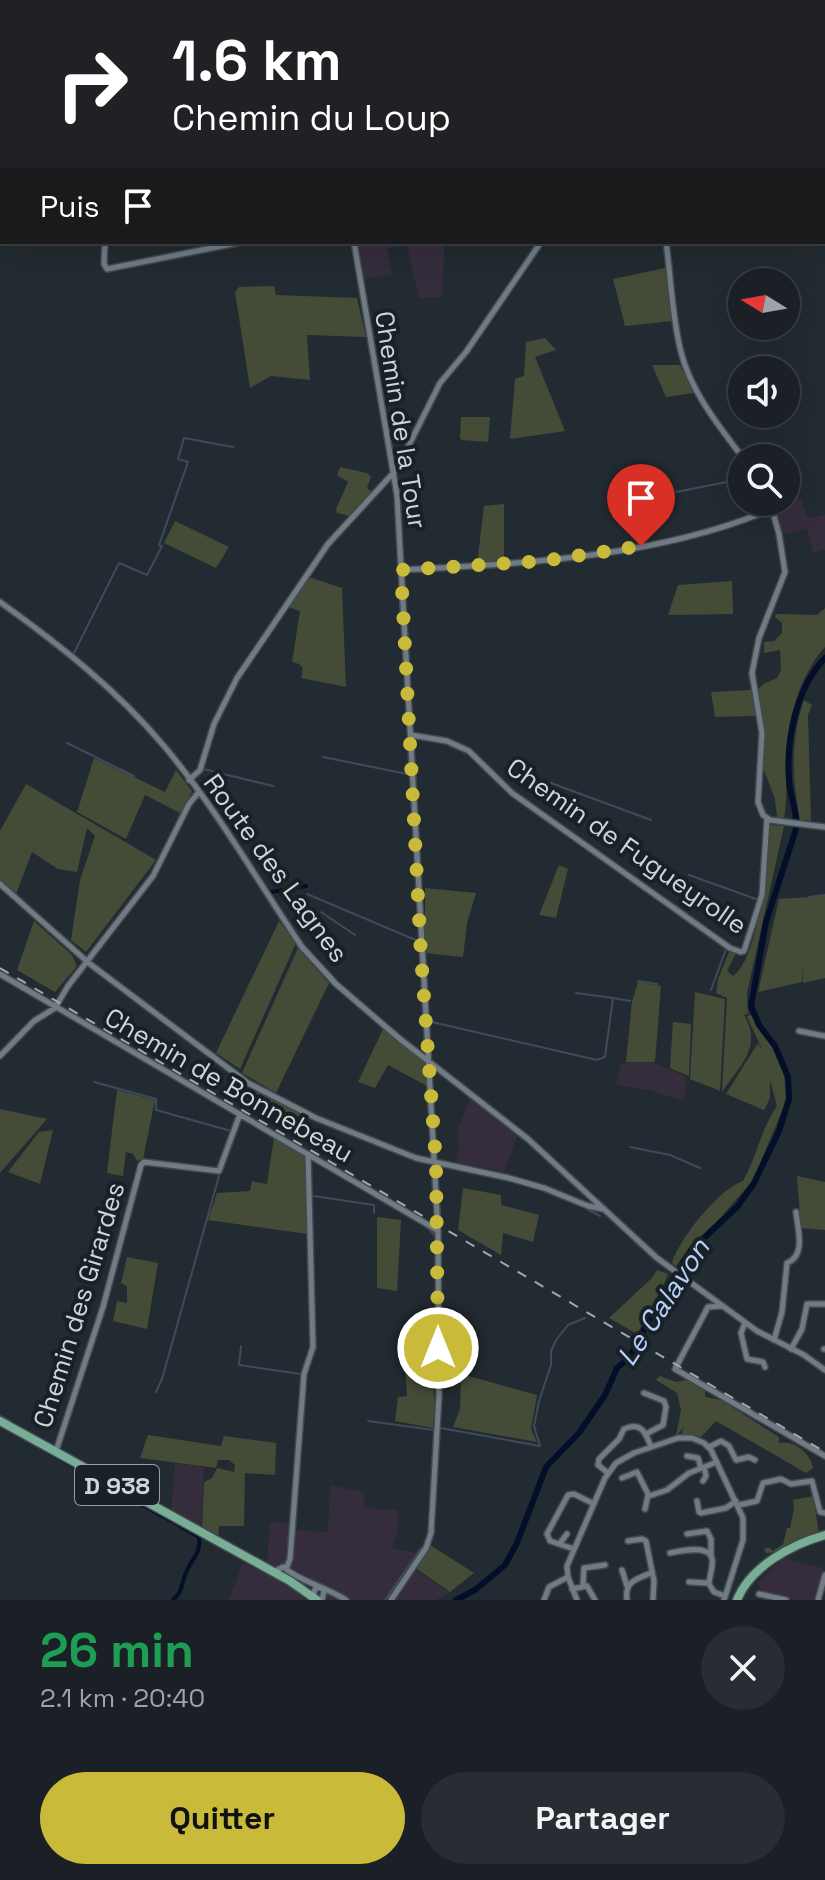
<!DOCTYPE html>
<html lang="fr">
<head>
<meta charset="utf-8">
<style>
	:root { --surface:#1a2025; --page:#272d32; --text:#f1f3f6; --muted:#9fa3a7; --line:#383e42; --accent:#c9ba3a }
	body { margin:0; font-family:"Space Grotesk",sans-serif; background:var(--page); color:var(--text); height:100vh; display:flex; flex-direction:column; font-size:30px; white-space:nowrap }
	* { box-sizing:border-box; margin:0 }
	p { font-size:26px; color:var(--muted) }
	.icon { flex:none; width:44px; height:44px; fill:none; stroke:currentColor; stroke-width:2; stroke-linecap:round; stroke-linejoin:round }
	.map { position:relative; height:1600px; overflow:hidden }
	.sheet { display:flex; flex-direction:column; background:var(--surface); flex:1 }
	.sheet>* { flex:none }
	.banner { position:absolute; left:0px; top:0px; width:826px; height:244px; box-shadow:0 8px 32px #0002,0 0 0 2px var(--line); background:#202124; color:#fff; overflow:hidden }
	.needle { width:52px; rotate:281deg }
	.buttons { position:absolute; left:728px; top:268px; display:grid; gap:16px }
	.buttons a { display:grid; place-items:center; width:72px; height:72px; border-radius:50%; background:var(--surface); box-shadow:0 8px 32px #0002,0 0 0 2px var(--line); font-size:40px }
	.pin { position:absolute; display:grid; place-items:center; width:68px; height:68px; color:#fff; margin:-82px -34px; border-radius:50% 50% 50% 0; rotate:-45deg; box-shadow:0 0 8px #0007 }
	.pin .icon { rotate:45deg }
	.me { position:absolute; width:88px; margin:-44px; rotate:0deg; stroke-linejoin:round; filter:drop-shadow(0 0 6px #0008) }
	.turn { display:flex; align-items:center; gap:28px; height:168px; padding:0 40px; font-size:36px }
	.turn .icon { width:104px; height:104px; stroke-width:2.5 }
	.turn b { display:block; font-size:56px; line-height:68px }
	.then { display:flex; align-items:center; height:76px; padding:0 40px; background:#0003; gap:16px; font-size:30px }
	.round { display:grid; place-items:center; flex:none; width:84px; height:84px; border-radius:42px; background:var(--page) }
	.head { display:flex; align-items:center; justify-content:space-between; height:136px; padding:0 40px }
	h1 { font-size:48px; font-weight:700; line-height:60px; color:#1e9e55 }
	.cta { display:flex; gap:16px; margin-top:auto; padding:16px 40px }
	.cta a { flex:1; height:92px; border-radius:48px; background:var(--accent); color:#111; font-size:32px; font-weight:700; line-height:92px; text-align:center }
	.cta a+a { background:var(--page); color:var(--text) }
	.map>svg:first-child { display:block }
	.commercial { fill:#352d3d }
	.industrial { fill:#362d3c }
	.green { fill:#444c37 }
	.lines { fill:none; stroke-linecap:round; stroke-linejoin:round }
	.stream { stroke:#404a5d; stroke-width:2 }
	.canal { stroke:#030f28; stroke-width:4 }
	.river { stroke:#030f28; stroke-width:6 }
	.minor-casing { stroke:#42494f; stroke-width:8 }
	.major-casing { stroke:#42494f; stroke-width:11 }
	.minor { stroke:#717b83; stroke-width:5 }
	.major { stroke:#78ad96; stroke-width:8 }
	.rail { stroke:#a1a8ad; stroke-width:2; stroke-dasharray:10 10; stroke-linecap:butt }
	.route { stroke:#c9ba3a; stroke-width:14; stroke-dasharray:0 25.2 }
	.labels { text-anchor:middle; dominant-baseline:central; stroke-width:8; stroke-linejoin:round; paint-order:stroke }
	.shield { fill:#192127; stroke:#989fa4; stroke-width:2 }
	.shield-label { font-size:24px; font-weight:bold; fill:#cfd5d9 }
	.street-label { font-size:26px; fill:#cfd5d9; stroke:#192127 }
	.water-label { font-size:28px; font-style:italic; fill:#b5d0fc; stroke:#192127 }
</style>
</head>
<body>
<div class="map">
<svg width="825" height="1600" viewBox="0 0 825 1600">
	<rect width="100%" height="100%" fill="#222b31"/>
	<!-- commercial -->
	<path class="commercial" d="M783,1558L823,1568L815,1600H797L761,1591L758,1584L760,1580Z"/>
	<!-- industrial -->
	<path class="industrial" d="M357,242H450L444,244L443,297L419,298L407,246L387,248L392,275L362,279Z
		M801,499L808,518L825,515V550L813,553L807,529L781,535L774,506Z
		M650,1061L687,1077L684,1101L649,1090L616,1085L621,1063Z
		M471,1097L518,1134L504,1172L456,1162L459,1148L458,1128Z
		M175,1463L204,1467L201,1527L171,1512Z
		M330,1485L364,1492L365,1508L398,1510L397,1533L392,1548L418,1553L410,1566L450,1593L436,1600H329L292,1571L267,1564L270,1522L295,1524V1530L328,1532Z
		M243,1563L266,1573L293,1589L305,1600H229Z"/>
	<!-- green -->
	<path class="green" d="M665,268L672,321L625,326L613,279Z
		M274,286L276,295L357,298L366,337L307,335L310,380L271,376L250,388L235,292L239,287Z
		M545,338L556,350L535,357L565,431L510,439L515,379L524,376L526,342Z
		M652,365H680L694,393L666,397Z
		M461,417H490L488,442L462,440L460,438Z
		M340,467L367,473L371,477L367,488L371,491L383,481L350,516L337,513L336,509L348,482L337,475Z
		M504,504V563L477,565L484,506Z
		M175,521L229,547L216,568L164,543Z
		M309,577L342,588L346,687L301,678L303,668L299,664L292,662L300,611L288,607Z
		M732,581L733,614L668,615L678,585Z
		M825,608V647C800,674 788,720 786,757C785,778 788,797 784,819L777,817L775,799L762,765L765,730L757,691L763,684L777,678L781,670L780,650L764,653V642L774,641L782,633V623L775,617L776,614L817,615Z
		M751,690L756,716L715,717L711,692Z
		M804,700L812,705L808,715L811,821L800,820C792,777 790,741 804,700Z
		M94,758L165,792L176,770L192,791L182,814L145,795L126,839L77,812Z
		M26,784L156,860L86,952L71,940L80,880L95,836L87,828L77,872L58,869L32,852L16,894L0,883V831Z
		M770,825L784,826L747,993L748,1014L744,1015C763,1047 740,1065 722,1092L727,998L716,993L718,979L730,950L736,953L727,971L733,976C760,956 765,868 767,835Z
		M559,865L568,869L556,918L539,915Z
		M425,888L476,893L467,923L463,957L425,953Z
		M825,896V978L803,983L802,965V982L758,992L779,899Z
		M34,921L72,955L77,966L55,992L17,970Z
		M279,921L296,943L240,1069L216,1053Z
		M298,948L329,983L276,1093L242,1073Z
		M638,982L661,986L655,1062H626L632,1002Z
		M695,992L725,999L720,1091L690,1079Z
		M750,1014L776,1050L784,1075L787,1099L753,1180L721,1217L687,1251L676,1266L672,1263C679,1239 719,1189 743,1181C757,1157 761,1128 777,1106L770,1080V1098L764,1110L726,1094L758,1043L763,1051L747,1017Z
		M673,1022L691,1024L689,1076L670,1068Z
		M383,1029L426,1063L427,1086L388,1065L375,1088L358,1082Z
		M250,1085L308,1117L296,1137L242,1105Z
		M117,1090L155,1100L143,1159L137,1161L133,1154L126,1152L123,1176L107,1173Z
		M0,1109L47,1119L0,1173Z
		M53,1130L40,1184L8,1172L39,1132Z
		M274,1137L307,1155L308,1234L208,1220L217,1193L250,1191L252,1181L267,1184Z
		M797,1176L825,1182V1230L801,1228Z
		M463,1188L501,1195V1205L539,1215L533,1242L503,1233L501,1255L458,1230Z
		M377,1217L401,1220L397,1291L377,1288Z
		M127,1257L158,1263L147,1329L113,1321L117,1301L127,1303V1286L121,1283Z
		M657,1270L668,1274L666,1280L637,1334L609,1318L653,1277Z
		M405,1367L431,1371L435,1402L433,1428L395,1421L398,1397L407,1396Z
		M461,1374L537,1395L531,1429L537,1442L453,1427L460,1409Z
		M660,1376L676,1382L687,1380L705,1391V1397L721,1400L779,1437V1443C795,1440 810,1453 813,1468L806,1473L716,1421L700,1438L681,1435L684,1427L676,1436L681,1410L677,1393L656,1380Z
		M148,1435L221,1446L224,1436L276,1443L275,1475L245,1473L244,1526H219L218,1539L202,1529L204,1482L212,1478L217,1468L234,1472L235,1465L229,1460H218L216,1468L140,1458Z
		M813,1496L819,1533L797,1539L778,1552L766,1553L764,1548H770L773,1551L783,1544L787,1528H790L794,1508L793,1500Z
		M430,1545L474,1573L450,1592L417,1569Z"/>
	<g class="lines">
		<!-- stream -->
		<path class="stream" d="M319,0V2
			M465,0V2
			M806,0L807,2
			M372,334L395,465
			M676,492L742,479
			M582,554L638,545
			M74,653L119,563L147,575L162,546L159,545L188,462L178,459L184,438L233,447
			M755,707L749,675L756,643
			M67,743L134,776
			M202,757L207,740
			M323,757L412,775
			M758,764L759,729
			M203,769L273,786
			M551,783L651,820
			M689,875L756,899
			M307,894L418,941
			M809,897L825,895
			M321,912L355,935
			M690,923L726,949L711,990
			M638,981L657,984
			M576,993L613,998
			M424,1027L423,1020L597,1060L605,1057L613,998L630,1001
			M94,1082L156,1099V1110L231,1131
			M630,1147L670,1155L700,1168
			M314,1196L374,1205V1213
			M587,1209L600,1216
			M427,1227L436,1237
			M436,1288L437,1397
			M241,1346L239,1365L301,1374
			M156,1392L162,1379L219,1176
			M0,1416L10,1421
			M368,1421L434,1430
			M441,1428L540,1446L534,1426L539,1401L551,1365V1351L556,1340L568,1325L585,1318
			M385,1600L422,1547"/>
		<!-- canal -->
		<path class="canal" d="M271,892L306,886
			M43,1449L99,1481
			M102,1482L116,1490
			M119,1492L177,1524
			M173,1600C182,1592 181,1586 185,1575C190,1560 202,1554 199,1537L180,1526"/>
		<!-- river -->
		<path class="river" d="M456,1600L475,1590L505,1565L517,1543L546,1467L579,1433L605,1395L617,1368L629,1358L659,1302L691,1250L738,1206L754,1183L779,1131L789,1099L788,1077L775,1046L759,1025L751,1006L766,922L796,829C798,812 790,797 789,780C786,739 796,688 825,658"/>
		<defs>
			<path id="minor" d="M316,0V2
				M603,0L604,2
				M132,2L137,0
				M621,2L622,0
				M0,56L2,55
				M105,242L104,264L107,269L242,242
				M354,242L397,495L438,1231L439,1396L431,1533L426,1548L391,1600
				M666,242C671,278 672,317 681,352C691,392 719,426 743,458
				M770,502L779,534L785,572L759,638L752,673L762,733L758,802L763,815L770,820L825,827
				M401,570C526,563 656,558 772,509
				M0,602C60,645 117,690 164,746C216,808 257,880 302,947L336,984L400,1039L528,1139L657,1258L757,1331L804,1355L825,1370
				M411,735L447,741L469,751L512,793L730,948L741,952L744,951L762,895L767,819
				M189,780L200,770L214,724L237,678L328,544L397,469L440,383L466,352L541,242
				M0,884L90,964L248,1083L316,1118L416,1158L509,1178L544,1188L588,1206L603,1209
				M0,974L437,1230
				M799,1031L825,1036
				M0,1056L34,1021L55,1008L68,986L153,876L189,804L198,793
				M723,1306L708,1307L675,1369L825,1456
				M745,1323L741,1333L747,1359L763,1362L765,1367
				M774,1340L782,1312L787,1263C806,1256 798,1230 796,1212
				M791,1349L802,1329L807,1304H825
				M824,1349H825
				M644,1393L664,1401L666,1407L663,1425L646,1434
				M709,1447L721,1441L729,1446L736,1460L749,1457L755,1460
				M56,1451L103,1307L141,1165L144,1162L219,1171L240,1114
				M687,1456L698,1458L701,1468
				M608,1473L598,1465L599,1459L619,1439L624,1429C641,1421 646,1433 651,1447
				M622,1478L637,1472L649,1496L667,1490L689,1473L717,1462
				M703,1481L706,1476L704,1467
				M697,1501L699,1512L701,1513L726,1508L736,1501
				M739,1505L757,1501L763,1483L781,1479L791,1484L812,1481L820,1512L825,1513
				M645,1509L648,1495
				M687,1534L707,1531L711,1539V1556
				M628,1541L642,1539L646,1541L654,1581L653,1600
				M560,1543L567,1534
				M574,1549L550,1541L547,1534L568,1495L574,1494L594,1504
				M670,1553C680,1551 705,1545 711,1556C715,1562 709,1577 709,1584L714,1592L725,1596
				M286,1569L290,1559L304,1374L313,1347L308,1154
				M622,1570L627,1586
				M273,1572L283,1567C301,1582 326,1587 346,1600
				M689,1582L708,1583
				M583,1585L584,1568L605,1565
				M572,1589L587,1586L595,1600
				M759,1594L786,1600
				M313,1598L315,1589L321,1587L324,1591L322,1600
				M544,1600L549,1587L568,1577
				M577,1600L568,1577L567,1566L605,1478L616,1463L634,1453L678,1438H692L704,1443L711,1450L743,1518V1540L724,1600
				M627,1600C624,1582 636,1579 651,1573
				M818,1600L825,1575"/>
			<path id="major" d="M0,1421L290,1581L317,1600
				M737,1600C750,1567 792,1544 825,1535"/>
		</defs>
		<!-- minor casing -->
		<use href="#minor" class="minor-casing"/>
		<!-- major casing -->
		<use href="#major" class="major-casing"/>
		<!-- minor -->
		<use href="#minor" class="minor"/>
		<!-- major -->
		<use href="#major" class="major"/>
		<!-- rail -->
		<path class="rail" d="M0,968L825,1452"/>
	</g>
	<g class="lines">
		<!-- route -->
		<path class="route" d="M438,1348L436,1163L421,955L401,570L543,561L641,546"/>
	</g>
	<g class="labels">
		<!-- shield labels -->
		<rect class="shield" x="75" y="1465" width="84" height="40" rx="6"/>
		<g class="shield-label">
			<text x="117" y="1485">D 938</text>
		</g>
		<!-- street labels -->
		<g class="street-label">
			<text transform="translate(401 420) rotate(81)">Chemin de la Tour</text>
			<text transform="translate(627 846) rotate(35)">Chemin de Fugueyrolle</text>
			<text transform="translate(276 868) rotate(54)">Route des Lagnes</text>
			<text transform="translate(229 1085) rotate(30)">Chemin de Bonnebeau</text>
			<text transform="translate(79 1305) rotate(-73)">Chemin des Girardes</text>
		</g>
		<!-- water labels -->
		<g class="water-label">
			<text transform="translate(663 1302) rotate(-57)">Le Calavon</text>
		</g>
	</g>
</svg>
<div class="buttons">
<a><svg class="needle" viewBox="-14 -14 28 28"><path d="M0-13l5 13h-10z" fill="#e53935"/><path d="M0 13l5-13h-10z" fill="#9fa3a7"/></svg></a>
<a><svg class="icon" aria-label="sound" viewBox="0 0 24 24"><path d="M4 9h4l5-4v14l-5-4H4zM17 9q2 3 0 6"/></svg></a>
<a><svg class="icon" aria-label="search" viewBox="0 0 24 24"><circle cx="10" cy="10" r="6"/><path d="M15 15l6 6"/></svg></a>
</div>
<div class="pin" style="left:641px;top:546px;background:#d93025"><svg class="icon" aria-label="arrive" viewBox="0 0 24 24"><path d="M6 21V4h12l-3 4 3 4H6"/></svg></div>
<svg class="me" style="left:438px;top:1348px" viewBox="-20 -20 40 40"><circle r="17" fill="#c9ba3a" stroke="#fff" stroke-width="3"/><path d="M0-11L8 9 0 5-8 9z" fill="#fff"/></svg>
<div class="banner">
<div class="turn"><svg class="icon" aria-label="right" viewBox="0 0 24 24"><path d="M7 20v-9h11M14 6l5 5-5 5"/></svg><div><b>1.6 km</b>Chemin du Loup</div></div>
<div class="then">Puis<svg class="icon" aria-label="arrive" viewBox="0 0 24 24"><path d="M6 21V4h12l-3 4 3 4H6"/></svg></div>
</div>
</div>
<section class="sheet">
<div class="head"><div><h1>26 min</h1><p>2.1 km · 20:40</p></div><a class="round"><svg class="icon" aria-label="close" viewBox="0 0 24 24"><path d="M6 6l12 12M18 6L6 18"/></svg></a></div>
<div class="cta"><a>Quitter</a><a>Partager</a></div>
</section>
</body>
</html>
